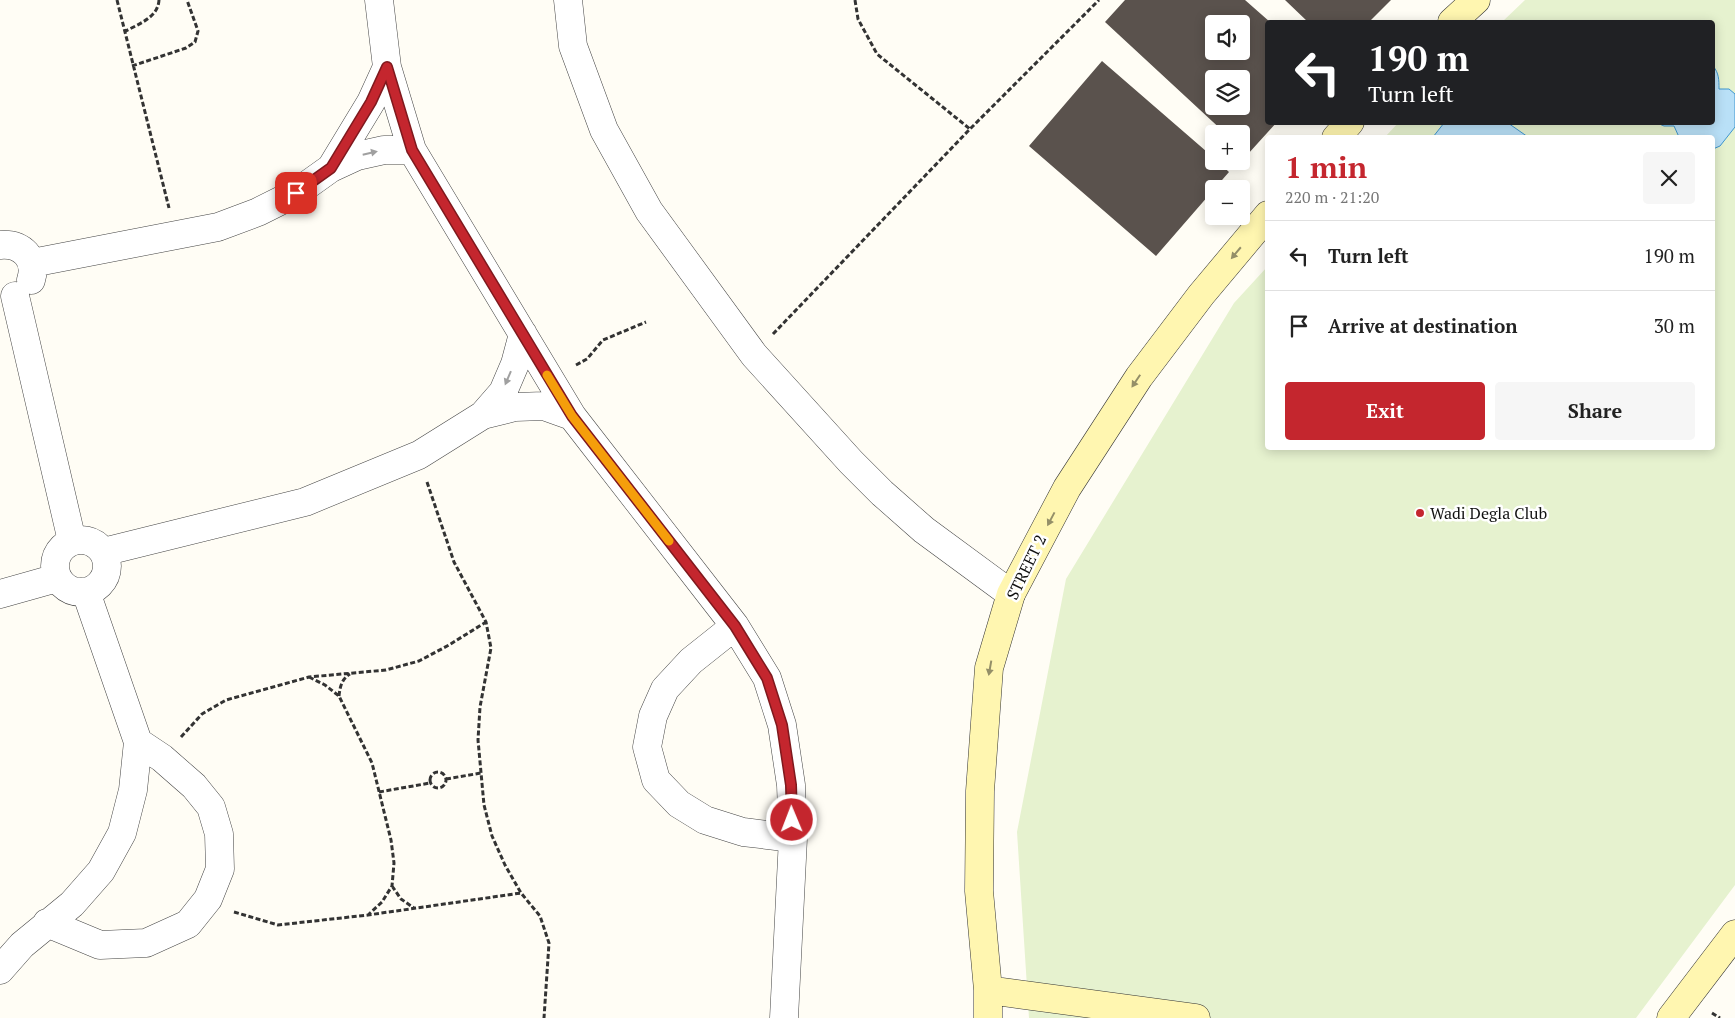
<!DOCTYPE html>
<html lang="en">
<head>
<meta charset="utf-8">
<style>
	:root { --surface:#fff; --page:#f6f6f6; --text:#222; --muted:#767676; --line:#e0e0e0; --accent:#c4262e }
	body { margin:0; font-family:"PT Serif",serif; background:var(--page); color:var(--text); height:100vh; display:flex; flex-direction:column; font-size:19px; white-space:nowrap }
	* { box-sizing:border-box; margin:0 }
	p { font-size:16px; color:var(--muted) }
	.icon { flex:none; width:28px; height:28px; fill:none; stroke:currentColor; stroke-width:2; stroke-linecap:round; stroke-linejoin:round }
	.map { position:relative; flex:1; overflow:hidden }
	.details { position:absolute; left:1265px; top:135px; width:450px; height:315px; display:flex; flex-direction:column; background:var(--surface); border-radius:5px; box-shadow:0 2px 12px #0003 }
	.details>* { flex:none }
	.banner { position:absolute; left:1265px; top:20px; width:450px; height:105px; border-radius:5px; box-shadow:0 2px 12px #0003; background:#202124; color:#fff; overflow:hidden }
	.controls { position:absolute; left:1205px; top:15px; display:grid; gap:10px }
	.controls a { display:grid; place-items:center; width:45px; height:45px; border-radius:5px; background:var(--surface); box-shadow:0 2px 12px #0003; font-size:25px }
	.pin { position:absolute; display:grid; place-items:center; width:42px; height:42px; color:#fff; margin:-21px; border-radius:10px; box-shadow:0 2px 8px #0006 }
	.me { position:absolute; width:55px; margin:-28px; rotate:359deg; stroke-linejoin:round; filter:drop-shadow(0 0 4px #0008) }
	.turn { display:flex; align-items:center; gap:18px; height:105px; padding:0 20px; font-size:22px }
	.turn .icon { width:65px; height:65px; stroke-width:2.5 }
	.turn b { display:block; font-size:35px; line-height:42px }
	.round { display:grid; place-items:center; flex:none; width:52px; height:52px; border-radius:5px; background:var(--page) }
	.headline { display:flex; align-items:center; justify-content:space-between; height:85px; padding:0 20px }
	h1 { font-size:30px; font-weight:600; line-height:38px; color:var(--accent) }
	.button { display:flex; gap:10px; margin-top:auto; padding:10px 20px }
	.button a { flex:1; height:58px; border-radius:5px; background:var(--accent); color:#fff; font-size:20px; font-weight:600; line-height:58px; text-align:center }
	.button a+a { background:var(--page); color:var(--text) }
	ul { padding:0; list-style:none }
	li { display:flex; align-items:center; gap:15px; height:70px; padding:0 20px; border-top:1px solid var(--line) }
	li div { flex:1 }
	li b { display:block; font-size:19px }
	li em { font-style:normal }
	.map>svg:first-child { display:block }
	.pitch { fill:#e6f2cf }
	.water { fill:#b9e0f7; stroke:#3f96cf }
	.building { fill:#5a524d; fill-rule:evenodd }
	.lines { fill:none; stroke-linecap:round; stroke-linejoin:round }
	.street-casing { stroke:#444; stroke-width:29 }
	.secondary-casing { stroke:#333; stroke-width:29 }
	.path { stroke:#333; stroke-width:3; stroke-dasharray:5 2.5; stroke-linecap:butt }
	.street { stroke:#fff; stroke-width:28 }
	.secondary { stroke:#fff6b0; stroke-width:28 }
	.oneway { fill:#a0a0a0 }
	.oneway2 { fill:#948f68 }
	.route-casing { stroke:#7f191e; stroke-width:12 }
	.route { stroke:#c4262e; stroke-width:9 }
	.slow { stroke:#f59e0b; stroke-width:9 }
	.poi-dot { fill:#c4262e; stroke:#fff; stroke-width:2 }
	.labels { text-anchor:middle; dominant-baseline:central; stroke-width:5; stroke-linejoin:round; paint-order:stroke }
	.poi-label { font-size:16px; fill:#111; stroke:#fff; text-anchor:start }
	.street-label { font-size:16px; fill:#111; stroke:#fff }
</style>
</head>
<body>
<div class="map">
<svg width="1735" height="1018" viewBox="0 0 1735 1018">
	<rect width="100%" height="100%" fill="#fffdf5"/>
	<!-- pitch -->
	<path class="pitch" d="M1525,0H1735V885L1636,1018H1029L1017,832L1066,579L1234,303L1267,267L1268,448H1712V138L1385,137L1399,122H1712V22H1502Z"/>
	<!-- water -->
	<path class="water" d="M1713,66C1719,73 1719,80 1719,89H1729L1735,94V127L1720,146L1713,149L1712,138L1679,137L1674,126H1664L1657,123L1712,122Z
		M1444,123H1508L1528,137H1433Z"/>
	<!-- building -->
	<path class="building" d="M1125,0H1245L1270,22H1268V122H1277L1248,154L1241,147V134H1226L1105,22ZM1214,24H1241V51H1214ZM1214,79H1241V106H1214Z
		M1285,0H1391L1369,22H1308Z
		M1102,61L1214,158V161H1217L1229,172L1156,256L1029,146Z"/>
	<g class="lines">
		<defs>
			<path id="street" d="M379,0L387,67L412,150L572,416L735,626L767,678L782,725L791,785L793,838L784,1018
				M568,0L573,46L604,130L649,211L754,355L851,462L882,493L924,530L1011,594
				M331,168L371,102L387,67
				M0,245C21,243 38,258 31,280
				M32,263L218,227L258,212L296,193L331,168L357,156L384,150H412
				M15,296L72,541
				M483,415L503,392L515,364L523,334
				M55 566a26 26 0 1 1 52 0a26 26 0 1 1-52 0Z
				M103,552L305,502L419,455L483,415L515,407L544,406L572,416
				M0,594L57,578
				M735,626L691,661L665,689L653,716L647,747L656,780L679,804L705,820L743,832L793,838
				M47,923L100,945L146,943L188,924L208,899L220,869L219,834L211,807L194,786L162,758L138,742
				M0,970L22,945L72,904L101,871L122,833L133,790L138,742L86,592"/>
			<path id="secondary" d="M1452,22L1476,0
				M1336,138L1350,122
				M988,990L1196,1018
				M988,1018V990L979,891L980,791L989,668L1011,594L1067,488L1139,377L1201,295L1268,215
				M1671,1018L1735,934"/>
		</defs>
		<!-- street casing -->
		<use href="#street" class="street-casing"/>
		<!-- secondary casing -->
		<use href="#secondary" class="secondary-casing"/>
		<!-- path -->
		<path class="path" d="M117,0L169,208
			M855,0L858,19L877,54L970,129
			M124,32C138,24 158,18 159,0
			M132,66L186,48L195,42L198,31L187,0
			M773,334L970,129L1099,0
			M576,365L587,359L603,340L646,322
			M427,482L454,562L486,622L491,648L480,707L478,740L484,805L492,836L505,865L521,893L540,916L549,943L544,1018
			M309,677L325,685L339,696L372,763L391,840L394,863L392,886L382,902L368,915
			M339,696C340,686 342,679 350,674
			M181,737L202,714L226,700L309,677L386,670L419,661L449,645L486,622
			M430 780a8 8 0 1 1 16 0a8 8 0 1 1-16 0Z
			M446,779L481,773
			M379,792L430,783
			M392,886L401,899L414,908
			M234,912L278,925L368,915L521,893
			M1712,1013L1720,1018"/>
		<!-- street -->
		<use href="#street" class="street"/>
		<!-- secondary -->
		<use href="#secondary" class="secondary"/>
	</g>
	<!-- one-way arrows -->
	<defs><path id="oneway-solid" d="M-6-.8H1V-3.2L6.5 0L1 3.2V.8H-6Z" transform="scale(1.25)"/></defs>
	<g class="oneway">
		<use href="#oneway-solid" transform="translate(370 153) rotate(-13)"/>
		<use href="#oneway-solid" transform="translate(508 378) rotate(113)"/>
	</g>
	<g class="oneway2">
		<use href="#oneway-solid" transform="translate(1236 253) rotate(130)"/>
		<use href="#oneway-solid" transform="translate(1136 381) rotate(124)"/>
		<use href="#oneway-solid" transform="translate(1051 519) rotate(118)"/>
		<use href="#oneway-solid" transform="translate(990 668) rotate(100)"/>
	</g>
	<g class="lines">
		<defs>
			<path id="route" d="M296,193L331,168L371,102L387,67L412,150L572,416L735,626L767,678L782,725L791,785L792,820"/>
		</defs>
		<!-- route casing -->
		<use href="#route" class="route-casing"/>
		<!-- route -->
		<use href="#route" class="route"/>
		<!-- slow -->
		<path class="slow" d="M547,375L572,416L669,541"/>
	</g>
	<!-- markers -->
	<circle class="poi-dot" cx="1420" cy="513" r="5"/>
	<g class="labels">
		<!-- poi labels -->
		<g class="poi-label">
			<text x="1430" y="513">Wadi Degla Club</text>
		</g>
		<!-- street labels -->
		<g class="street-label">
			<text transform="translate(1026 567) rotate(-64)">STREET 2</text>
		</g>
	</g>
</svg>
<div class="controls">
<a><svg class="icon" aria-label="sound" viewBox="0 0 24 24"><path d="M4 9h4l5-4v14l-5-4H4zM17 9q2 3 0 6"/></svg></a>
<a><svg class="icon" aria-label="layers" viewBox="0 0 24 24"><path d="M12 4l9 5-9 5-9-5zM3 14l9 5 9-5"/></svg></a>
<a>+</a>
<a>−</a>
</div>
<div class="pin" style="left:296px;top:193px;background:#d93025"><svg class="icon" aria-label="arrive" viewBox="0 0 24 24"><path d="M6 21V4h12l-3 4 3 4H6"/></svg></div>
<svg class="me" style="left:792px;top:820px" viewBox="-20 -20 40 40"><circle r="17" fill="#c4262e" stroke="#fff" stroke-width="3"/><path d="M0-11L8 9 0 5-8 9z" fill="#fff"/></svg>
<div class="banner">
<div class="turn"><svg class="icon" aria-label="left" viewBox="0 0 24 24"><path d="M17 20v-9H6M10 6l-5 5 5 5"/></svg><div><b>190 m</b>Turn left</div></div>
</div>
<section class="details">
<div class="headline"><div><h1>1 min</h1><p>220 m · 21:20</p></div><a class="round"><svg class="icon" aria-label="close" viewBox="0 0 24 24"><path d="M6 6l12 12M18 6L6 18"/></svg></a></div>
<ul>
<li><svg class="icon" aria-label="left" viewBox="0 0 24 24"><path d="M17 20v-9H6M10 6l-5 5 5 5"/></svg><div><b>Turn left</b></div><em>190 m</em></li>
<li><svg class="icon" aria-label="arrive" viewBox="0 0 24 24"><path d="M6 21V4h12l-3 4 3 4H6"/></svg><div><b>Arrive at destination</b></div><em>30 m</em></li>
</ul>
<div class="button"><a>Exit</a><a>Share</a></div>
</section>
</div>
</body>
</html>
